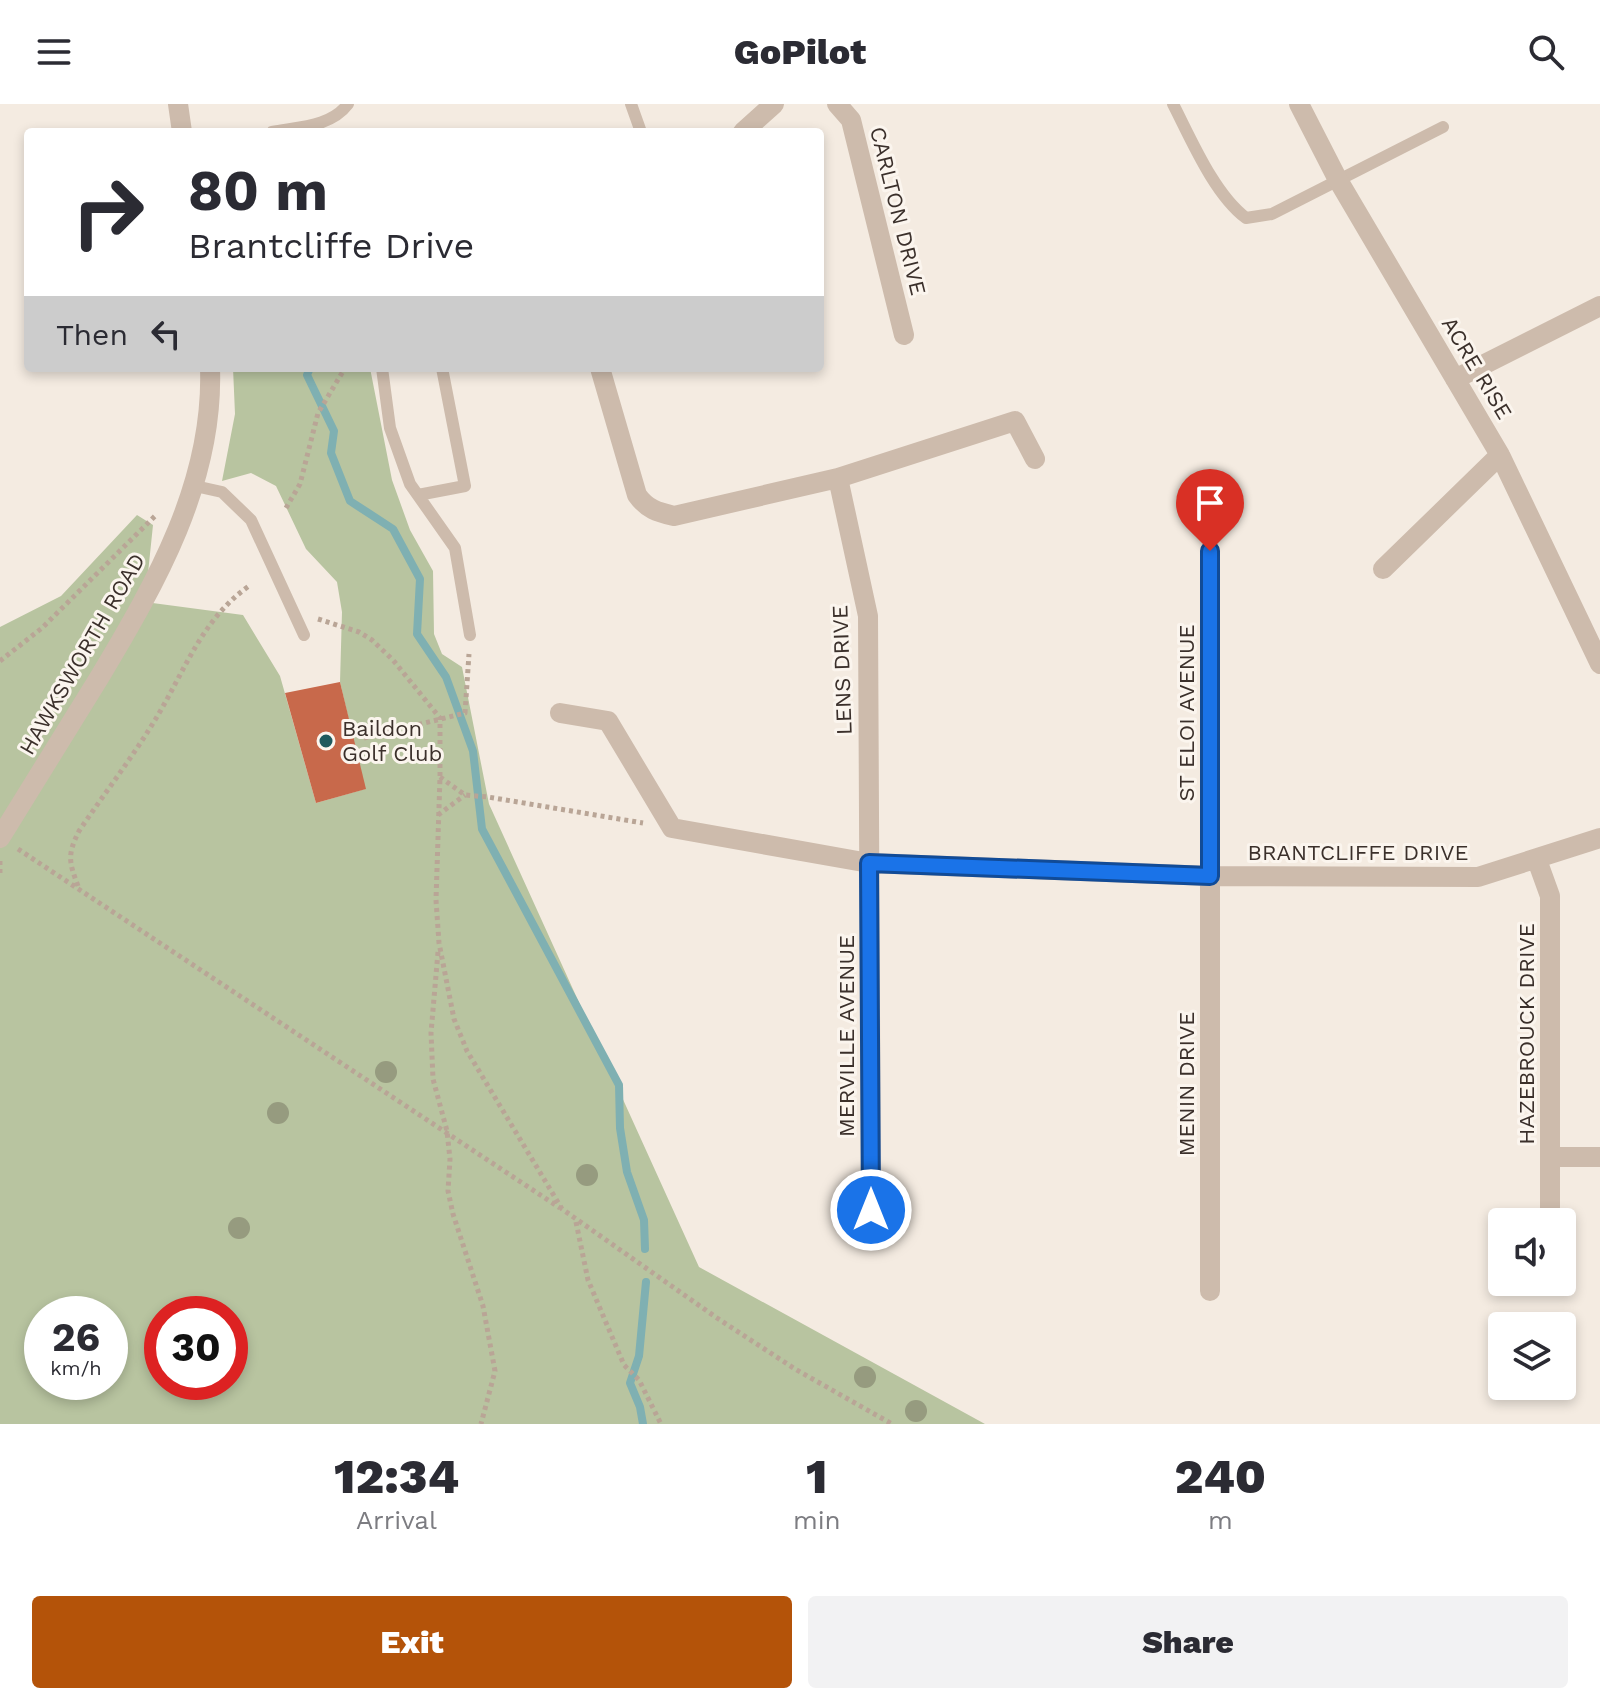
<!DOCTYPE html>
<html lang="en">
<head>
<meta charset="utf-8">
<style>
	:root { --surface:#fff; --page:#f2f2f3; --text:#2b2b33; --muted:#7c7c81; --accent:#b45309 }
	body { margin:0; font-family:"Work Sans",sans-serif; background:var(--page); color:var(--text); height:100vh; display:flex; flex-direction:column; font-size:30px; white-space:nowrap }
	* { box-sizing:border-box; margin:0 }
	p { font-size:26px; color:var(--muted) }
	.icon { flex:none; width:44px; height:44px; fill:none; stroke:currentColor; stroke-width:2; stroke-linecap:round; stroke-linejoin:round }
	.map { position:relative; height:1320px; overflow:hidden }
	.sheet { display:flex; flex-direction:column; background:var(--surface); flex:1 }
	.sheet>* { flex:none }
	.hud { position:absolute; left:24px; top:24px; width:800px; height:244px; border-radius:8px; box-shadow:0 4px 12px #0003; background:#fff; color:var(--text); overflow:hidden }
	.buttons { position:absolute; left:1488px; top:1104px; display:grid; gap:16px }
	.buttons a { display:grid; place-items:center; width:88px; height:88px; border-radius:8px; background:var(--surface); box-shadow:0 4px 12px #0003; font-size:40px }
	.speed { position:absolute; left:24px; top:1192px; display:flex; gap:16px; font-size:40px; font-weight:700; text-align:center }
	.speed>* { display:grid; place-content:center; width:104px; height:104px; border-radius:50%; background:var(--surface); box-shadow:0 4px 12px #0003; line-height:1 }
	.speed small { font-size:20px; font-weight:400 }
	.speed .limit { border:12px solid #d22; background:#fff; color:#111 }
	.pin { position:absolute; display:grid; place-items:center; width:68px; height:68px; color:#fff; margin:-82px -34px; border-radius:50% 50% 50% 0; rotate:-45deg; box-shadow:0 0 8px #0007 }
	.pin .icon { rotate:45deg }
	.me { position:absolute; width:88px; margin:-44px; rotate:0deg; stroke-linejoin:round; filter:drop-shadow(0 0 6px #0008) }
	.turn { display:flex; align-items:center; gap:28px; height:168px; padding:0 32px; font-size:36px }
	.turn .icon { width:104px; height:104px; stroke-width:2.5 }
	.turn b { display:block; font-size:56px; line-height:68px }
	.then { display:flex; align-items:center; height:76px; padding:0 32px; background:#0003; gap:16px; font-size:30px }
	.eta { display:flex; justify-content:space-evenly; align-items:center; height:136px; text-align:center }
	.eta b { font-size:48px; font-weight:800; line-height:56px }
	.action { display:flex; gap:16px; margin-top:auto; padding:16px 32px }
	.action a { flex:1; height:92px; border-radius:8px; background:var(--accent); color:#fff; font-size:32px; font-weight:800; line-height:92px; text-align:center }
	.action a+a { background:var(--page); color:var(--text) }
	header { display:flex; justify-content:space-between; align-items:center; height:104px; padding:0 32px; background:var(--surface); font-size:36px; font-weight:800 }
	.map>svg:first-child { display:block }
	.green { fill:#b8c4a0; fill-rule:evenodd }
	.lines { fill:none; stroke-linecap:round; stroke-linejoin:round }
	.stream { stroke:#7fb0b2; stroke-width:8 }
	.building { fill:#c8694b }
	.path { stroke:#b9a596; stroke-width:5; stroke-dasharray:4 4; stroke-linecap:butt }
	.service { stroke:#cdbbac; stroke-width:12 }
	.minor { stroke:#cdbbac; stroke-width:20 }
	.tertiary { stroke:#cdbbac; stroke-width:20 }
	.tree { fill:#969b7f }
	.route-casing { stroke:#114b97; stroke-width:20 }
	.route { stroke:#1a73e8; stroke-width:14 }
	.poi-dot { fill:#1f5a5e; stroke:#fbf5ee; stroke-width:3 }
	.labels { text-anchor:middle; dominant-baseline:central; stroke-width:6; stroke-linejoin:round; paint-order:stroke }
	.street-label { font-size:22px; fill:#3b302b; stroke:#fbf5ee }
	.poi-label { font-size:22px; fill:#3b302b; stroke:#fbf5ee; text-anchor:start }
</style>
</head>
<body>
<header><svg class="icon" aria-label="menu" viewBox="0 0 24 24"><path d="M4 6h16M4 12h16M4 18h16"/></svg>GoPilot<svg class="icon" aria-label="search" viewBox="0 0 24 24"><circle cx="10" cy="10" r="6"/><path d="M15 15l6 6"/></svg></header>
<div class="map">
<svg width="1600" height="1320" viewBox="0 0 1600 1320">
	<rect width="100%" height="100%" fill="#f4ebe1"/>
	<!-- green -->
	<path class="green" d="M233,264H370L392,376L410,426L433,467L434,530L442,550L462,563L489,700L699,1163L985,1320H0V523L61,492L137,411L153,421L145,498L243,511L280,572L316,699L365,685L340,578L342,508L337,478L306,445L276,382L251,369L222,377L235,310ZM42,1210H110V1278H42ZM162,1210H230V1278H162Z"/>
	<g class="lines">
		<!-- stream -->
		<path class="stream" d="M310,264L307,271L334,327L331,349L350,397L393,425L420,475L417,530L446,573L473,647L482,725L619,981L620,1024L627,1068L644,1116L645,1145
			M643,1320L640,1303L630,1279L639,1252L646,1178"/>
	</g>
	<!-- building -->
	<path class="building" d="M340,578L366,685L316,699L285,589Z"/>
	<g class="lines">
		<!-- path -->
		<path class="path" d="M286,404L300,380L318,309L345,264
			M318,515L359,528L372,536L393,556L440,614V673L436,796L439,839L454,915L467,947L562,1105L717,1214L795,1265L892,1320
			M0,557L42,524L156,411
			M364,634L465,609L469,550
			M440,673L465,691L488,693L643,719
			M438,711L465,691
			M18,745L560,1104
			M0,769V755
			M78,782C69,758 67,751 79,727C104,690 132,654 155,616C185,567 201,516 249,482
			M438,848L431,929L433,975L447,1027L450,1055L448,1087L453,1110L483,1202L495,1267L481,1320
			M576,1118L588,1176L624,1261L639,1276L661,1320"/>
		<!-- service -->
		<path class="service" d="M631,0L641,28
			M1173,0C1191,35 1214,90 1246,114L1272,110L1443,23
			M272,28C298,23 331,23 348,0
			M382,264L390,324L410,380L455,444L470,531
			M195,382L222,388L251,416L304,531
			M418,391L465,382L442,264"/>
		<!-- minor -->
		<path class="minor" d="M837,0L851,16L904,231
			M1299,0L1338,76L1500,351L1600,560
			M743,28L774,0
			M600,264L637,391C647,405 657,408 674,412L838,374L1015,317L1035,355
			M1455,275L1600,202
			M838,374L868,512L871,1106
			M1210,447V1187
			M1383,465L1500,351
			M560,609L608,617L672,724L869,759L1210,772L1478,773L1600,734
			M1537,756L1550,792V1107
			M1550,1053H1600"/>
		<!-- tertiary -->
		<path class="tertiary" d="M178,0L182,28
			M0,734C33,681 66,627 99,574C156,479 214,378 210,264"/>
	</g>
	<!-- trees -->
	<g class="tree">
		<circle cx="386" cy="968" r="11"/>
		<circle cx="278" cy="1009" r="11"/>
		<circle cx="587" cy="1071" r="11"/>
		<circle cx="239" cy="1124" r="11"/>
		<circle cx="865" cy="1273" r="11"/>
		<circle cx="916" cy="1307" r="11"/>
	</g>
	<g class="lines">
		<defs>
			<path id="route" d="M871,1106L869,759L1210,772V447"/>
		</defs>
		<!-- route casing -->
		<use href="#route" class="route-casing"/>
		<!-- route -->
		<use href="#route" class="route"/>
	</g>
	<!-- markers -->
	<circle class="poi-dot" cx="326" cy="637" r="8"/>
	<g class="labels">
		<!-- street labels -->
		<g class="street-label">
			<text transform="translate(898 107) rotate(76)">CARLTON DRIVE</text>
			<text transform="translate(1477 264) rotate(59)">ACRE RISE</text>
			<text transform="translate(82 550) rotate(-60)">HAWKSWORTH ROAD</text>
			<text transform="translate(842 566) rotate(-92)">LENS DRIVE</text>
			<text transform="translate(1186 609) rotate(-90)">ST ELOI AVENUE</text>
			<text x="1358" y="748">BRANTCLIFFE DRIVE</text>
			<text transform="translate(1526 930) rotate(-90)">HAZEBROUCK DRIVE</text>
			<text transform="translate(846 932) rotate(-90)">MERVILLE AVENUE</text>
			<text transform="translate(1186 980) rotate(-90)">MENIN DRIVE</text>
		</g>
		<!-- poi labels -->
		<g class="poi-label">
			<text x="342" y="624">Baildon<tspan x="342" dy="25">Golf Club</tspan></text>
		</g>
	</g>
</svg>
<div class="buttons">
<a><svg class="icon" aria-label="sound" viewBox="0 0 24 24"><path d="M4 9h4l5-4v14l-5-4H4zM17 9q2 3 0 6"/></svg></a>
<a><svg class="icon" aria-label="layers" viewBox="0 0 24 24"><path d="M12 4l9 5-9 5-9-5zM3 14l9 5 9-5"/></svg></a>
</div>
<div class="speed"><div>26<small>km/h</small></div><div class="limit">30</div></div>
<div class="pin" style="left:1210px;top:447px;background:#d93025"><svg class="icon" aria-label="arrive" viewBox="0 0 24 24"><path d="M6 21V4h12l-3 4 3 4H6"/></svg></div>
<svg class="me" style="left:871px;top:1106px" viewBox="-20 -20 40 40"><circle r="17" fill="#1a73e8" stroke="#fff" stroke-width="3"/><path d="M0-11L8 9 0 5-8 9z" fill="#fff"/></svg>
<div class="hud">
<div class="turn"><svg class="icon" aria-label="right" viewBox="0 0 24 24"><path d="M7 20v-9h11M14 6l5 5-5 5"/></svg><div><b>80 m</b>Brantcliffe Drive</div></div>
<div class="then">Then<svg class="icon" aria-label="left" viewBox="0 0 24 24"><path d="M17 20v-9H6M10 6l-5 5 5 5"/></svg></div>
</div>
</div>
<section class="sheet">
<div class="eta">
<div><b>12:34</b><p>Arrival</p></div>
<div><b>1</b><p>min</p></div>
<div><b>240</b><p>m</p></div>
</div>
<div class="action"><a>Exit</a><a>Share</a></div>
</section>
</body>
</html>
